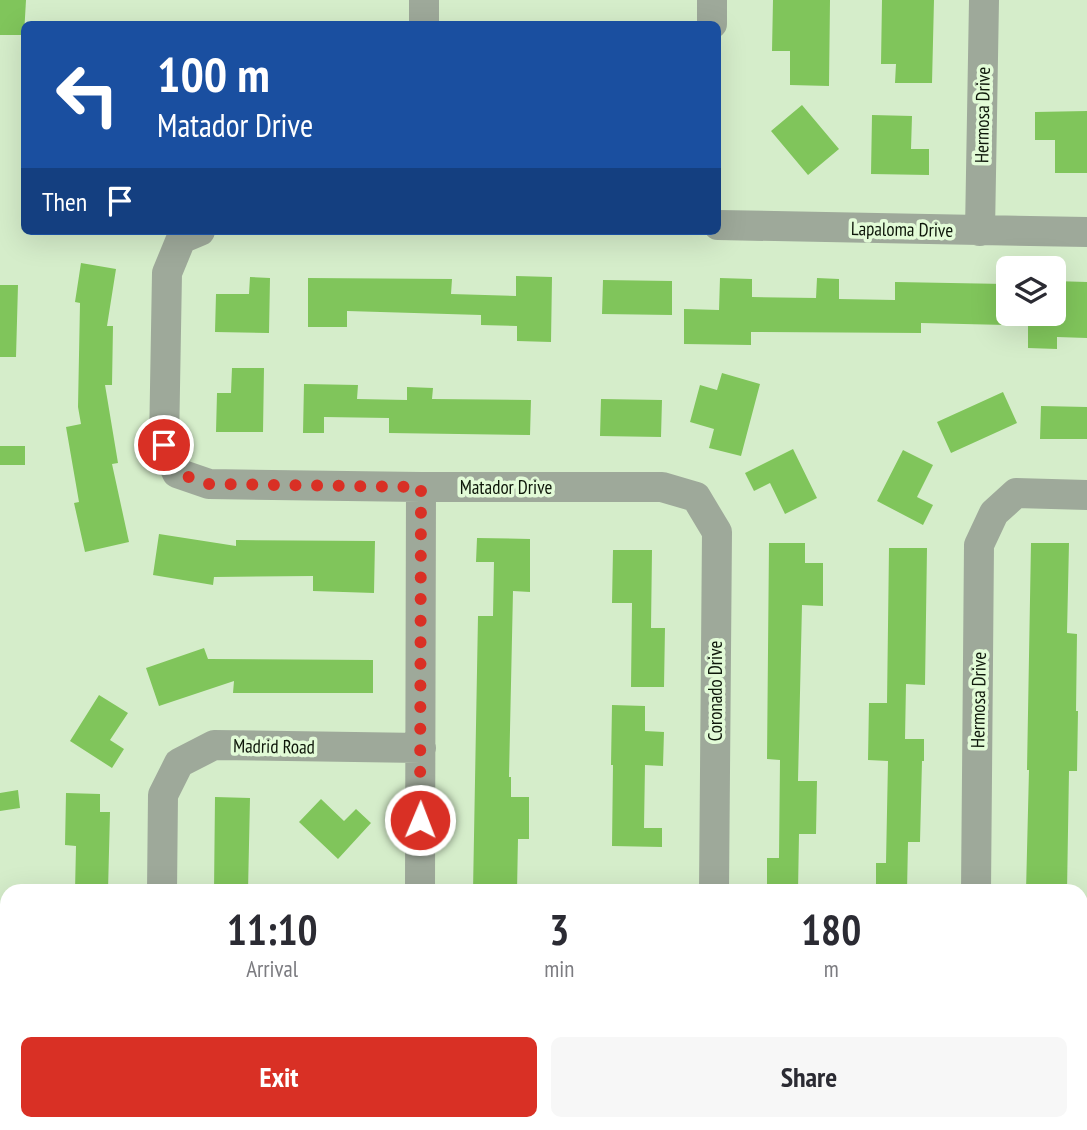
<!DOCTYPE html>
<html lang="en">
<head>
<meta charset="utf-8">
<style>
	:root { --surface:#fff; --page:#f7f7f7; --text:#2b2b33; --muted:#7c7c81; --accent:#d93025 }
	body { margin:0; font-family:"PT Sans Narrow",sans-serif; background:var(--page); color:var(--text); height:100vh; display:flex; flex-direction:column; font-size:26px; white-space:nowrap }
	* { box-sizing:border-box; margin:0 }
	p { font-size:23px; color:var(--muted) }
	.icon { flex:none; width:38px; height:38px; fill:none; stroke:currentColor; stroke-width:2; stroke-linecap:round; stroke-linejoin:round }
	.map { position:relative; flex:1; overflow:hidden }
	.details { position:absolute; left:0px; top:884px; width:1088px; height:247px; display:flex; flex-direction:column; background:var(--surface); border-radius:21px 21px 0 0; box-shadow:0 7px 28px #0002 }
	.details>* { flex:none }
	.top-card { position:absolute; left:21px; top:21px; width:700px; height:214px; border-radius:10px; box-shadow:0 7px 28px #0002; background:#1a4fa0; color:#fff; overflow:hidden }
	.buttons { position:absolute; left:996px; top:256px; display:grid; gap:14px }
	.buttons a { display:grid; place-items:center; width:70px; height:70px; border-radius:10px; background:var(--surface); box-shadow:0 7px 28px #0002; font-size:35px }
	.pin { position:absolute; display:grid; place-items:center; width:60px; height:60px; color:#fff; margin:-30px; border:4px solid #fff; border-radius:50%; box-shadow:0 2px 7px #0007 }
	.me { position:absolute; width:77px; margin:-38px; rotate:1deg; stroke-linejoin:round; filter:drop-shadow(0 0 5px #0008) }
	.turn { display:flex; align-items:center; gap:24px; height:147px; padding:0 21px; font-size:32px }
	.turn .icon { width:91px; height:91px; stroke-width:2.5 }
	.turn b { display:block; font-size:49px; line-height:60px }
	.then { display:flex; align-items:center; height:66px; padding:0 21px; background:#0003; gap:14px; font-size:26px }
	.eta { display:flex; justify-content:space-evenly; align-items:center; height:119px; text-align:center }
	.eta b { font-size:42px; font-weight:700; line-height:49px }
	.primary-button { display:flex; gap:14px; margin-top:auto; padding:14px 21px }
	.primary-button a { flex:1; height:80px; border-radius:10px; background:var(--accent); color:#fff; font-size:28px; font-weight:700; line-height:80px; text-align:center }
	.primary-button a+a { background:var(--page); color:var(--text) }
	.map>svg:first-child { display:block }
	.building { fill:#80c55b }
	.lines { fill:none; stroke-linecap:round; stroke-linejoin:round }
	.minor { stroke:#9ea99a; stroke-width:30 }
	.route { stroke:#d93025; stroke-width:12; stroke-dasharray:0 21.6 }
	.labels { text-anchor:middle; dominant-baseline:central; stroke-width:7; stroke-linejoin:round; paint-order:stroke }
	.street-label { font-size:19px; fill:#0e170a; stroke:#e2fbd7 }
</style>
</head>
<body>
<div class="map">
<svg width="1087" height="1130" viewBox="0 0 1087 1130">
	<rect width="100%" height="100%" fill="#d5edca"/>
	<!-- building -->
	<path class="building" d="M0,0H26L24,35H0Z
		M773,0H830L829,86L790,85V51H772Z
		M882,0H934L932,83H895L896,64H881Z
		M802,105L839,149L808,175L771,131Z
		M1087,111V173H1055V140H1035V112Z
		M872,115L912,116L911,149H929V175L871,174Z
		M81,263L116,269L107,326H113L112,385H105L118,463L112,464L129,542L85,552L74,503L79,502L66,427L81,424L78,407L80,303L75,302Z
		M516,276L552,277L551,342L517,341V326L481,325V315L347,311V327H308V278L452,279L451,294L516,296Z
		M250,277L270,278L269,333L215,332L216,294H249Z
		M720,278L752,279V297L816,298L817,278L839,279V299L895,300V282L1006,284V325L921,323V333L751,332V345L684,344V309L719,310Z
		M603,280L672,281V315L602,314Z
		M1054,281L1087,282V338L1057,337V349L1028,348V313H1054Z
		M0,285H18L16,357H0Z
		M232,368H264L263,432H216L217,393H231Z
		M722,373L760,384L741,456L709,448L714,429L690,422L700,385L717,390Z
		M304,384L358,385L357,399L407,400V387L433,388L432,399L531,400L530,435L389,433V418L324,417V433H303Z
		M1003,392L1017,423L951,453L937,422Z
		M601,399L662,400L661,437L600,436Z
		M1041,406L1087,407V439H1040Z
		M0,446H25V465H0Z
		M793,449L817,498L785,514L770,483L754,491L745,473Z
		M903,450L933,465L917,497L933,505L923,525L877,501Z
		M159,534L236,546V540L375,541L374,593L313,591V576L214,577L213,585L153,575Z
		M477,538L530,539V592L513,591L509,777H511V797H529V839H518L517,891H473L478,616H493L494,562H476Z
		M769,543H805V563H823V606L802,605L798,781H817L816,834H799L798,891H767V858H779L780,760L767,759Z
		M1031,543H1069L1067,633L1077,634L1076,711H1078L1077,771H1069L1067,891H1026L1029,770H1027Z
		M889,548H927L925,685L906,684L905,739H924V761H922L920,842H908L907,891H876V863H886L888,761L868,760L869,703H887Z
		M613,550H652L651,628H665L664,687H631L632,603H612Z
		M204,648L208,659L373,660V693H233L234,681L159,706L146,668Z
		M99,695L128,713L110,740L124,749L112,768L70,741Z
		M612,705L645,706V731L664,732L663,766L645,765L644,828H662V847L612,846L613,765H611Z
		M18,790L20,808L0,811V793Z
		M66,793L100,794V812H110L108,891H75L76,846L65,845Z
		M215,797L250,798L248,891H214Z
		M321,799L344,821L356,809L371,823L338,859L299,822Z"/>
	<g class="lines">
		<!-- minor -->
		<path class="minor" d="M424,24V0
			M712,24V0
			M718,225L1087,232
			M200,231L181,239L167,273L164,445L177,473L209,484L421,487H662L696,497L717,532L714,891
			M980,231L984,0
			M162,891L163,795L179,763L214,745L421,748
			M420,891L421,487
			M976,891L979,545L994,513L1016,493L1087,495
			M158,1130V1124
			M418,1130V1124
			M712,1130V1124
			M973,1130V1124"/>
	</g>
	<g class="lines">
		<!-- route -->
		<path class="route" d="M164,445L177,473L209,484L421,487L420,820"/>
	</g>
	<g class="labels">
		<!-- street labels -->
		<g class="street-label">
			<text transform="translate(982 115) rotate(-89)">Hermosa Drive</text>
			<text transform="translate(902 229) rotate(1)">Lapaloma Drive</text>
			<text x="506" y="487">Matador Drive</text>
			<text transform="translate(715 691) rotate(-90)">Coronado Drive</text>
			<text transform="translate(978 700) rotate(-89)">Hermosa Drive</text>
			<text transform="translate(274 746) rotate(1)">Madrid Road</text>
		</g>
	</g>
</svg>
<div class="buttons">
<a><svg class="icon" aria-label="layers" viewBox="0 0 24 24"><path d="M12 4l9 5-9 5-9-5zM3 14l9 5 9-5"/></svg></a>
</div>
<div class="pin" style="left:164px;top:445px;background:#d93025"><svg class="icon" aria-label="arrive" viewBox="0 0 24 24"><path d="M6 21V4h12l-3 4 3 4H6"/></svg></div>
<svg class="me" style="left:420px;top:820px" viewBox="-20 -20 40 40"><circle r="17" fill="#d93025" stroke="#fff" stroke-width="3"/><path d="M0-11L8 9 0 5-8 9z" fill="#fff"/></svg>
<div class="top-card">
<div class="turn"><svg class="icon" aria-label="left" viewBox="0 0 24 24"><path d="M17 20v-9H6M10 6l-5 5 5 5"/></svg><div><b>100 m</b>Matador Drive</div></div>
<div class="then">Then<svg class="icon" aria-label="arrive" viewBox="0 0 24 24"><path d="M6 21V4h12l-3 4 3 4H6"/></svg></div>
</div>
<section class="details">
<div class="eta">
<div><b>11:10</b><p>Arrival</p></div>
<div><b>3</b><p>min</p></div>
<div><b>180</b><p>m</p></div>
</div>
<div class="primary-button"><a>Exit</a><a>Share</a></div>
</section>
</div>
</body>
</html>
